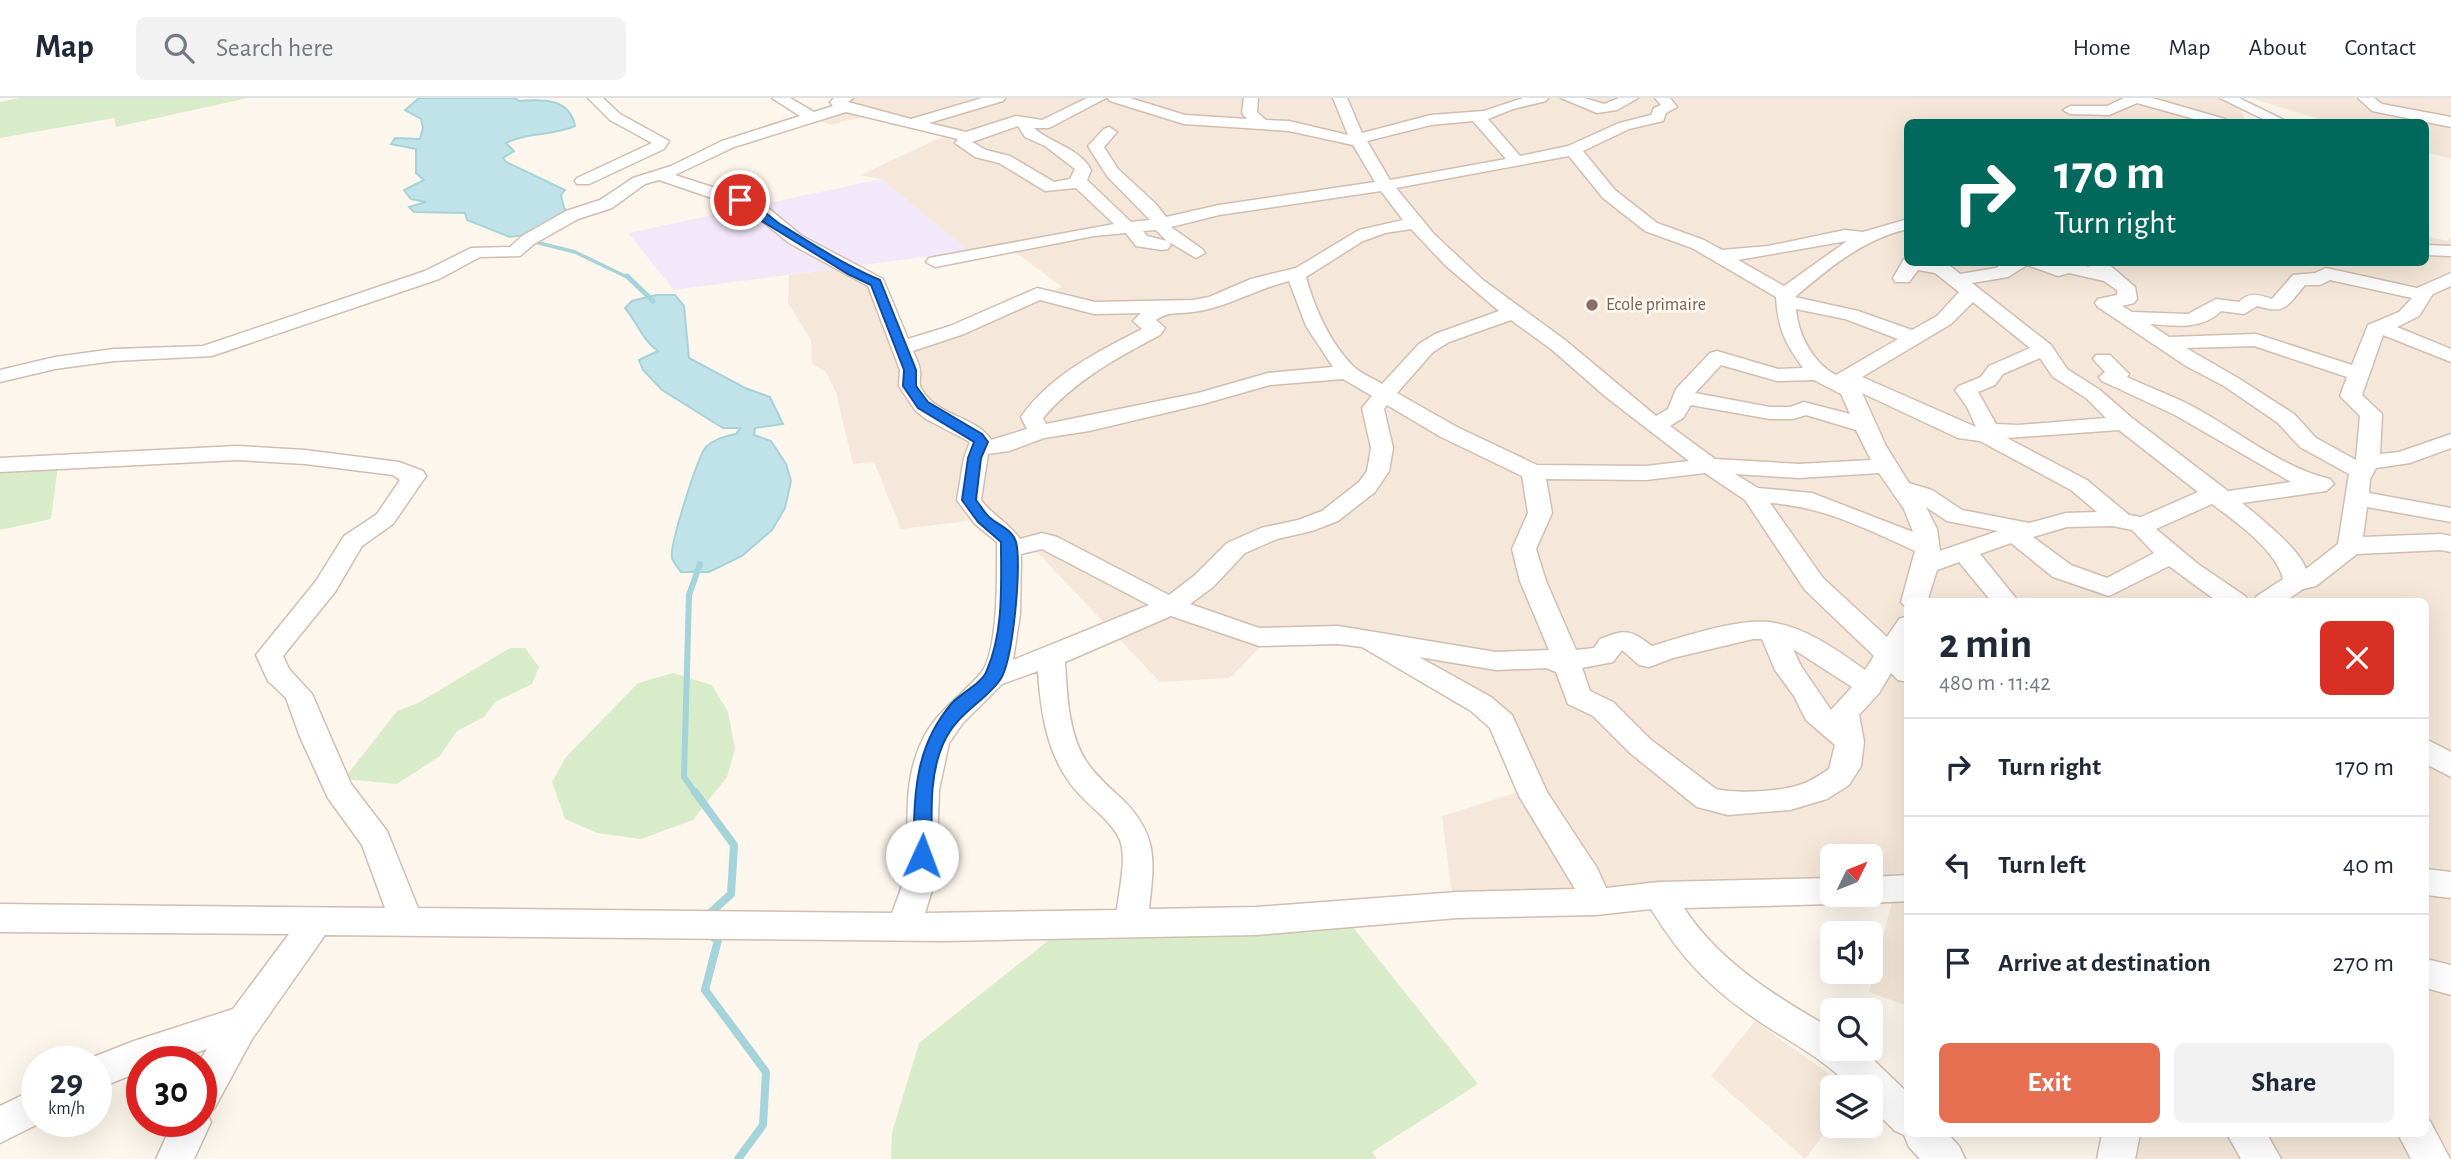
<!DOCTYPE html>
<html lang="en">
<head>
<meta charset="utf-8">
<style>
	:root { --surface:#fff; --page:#f2f2f3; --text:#1f2937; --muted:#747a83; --line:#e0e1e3; --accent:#e76f51 }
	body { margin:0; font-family:"Alegreya Sans",sans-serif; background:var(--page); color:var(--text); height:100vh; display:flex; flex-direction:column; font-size:26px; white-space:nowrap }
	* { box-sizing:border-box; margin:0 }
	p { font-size:23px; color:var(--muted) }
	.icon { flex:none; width:38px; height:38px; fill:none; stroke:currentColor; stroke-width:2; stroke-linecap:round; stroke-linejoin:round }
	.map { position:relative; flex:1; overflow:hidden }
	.panel { position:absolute; left:1904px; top:500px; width:525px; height:539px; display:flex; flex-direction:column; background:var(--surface); border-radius:10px; box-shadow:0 7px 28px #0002 }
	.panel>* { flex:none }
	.top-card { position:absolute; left:1904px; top:21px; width:525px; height:147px; border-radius:10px; box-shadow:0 7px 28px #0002; background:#00695c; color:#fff; overflow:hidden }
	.needle { width:46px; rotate:47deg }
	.fabs { position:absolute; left:1820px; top:746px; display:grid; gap:14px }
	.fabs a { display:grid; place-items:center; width:63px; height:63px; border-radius:10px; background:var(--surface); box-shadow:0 7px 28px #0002; font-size:35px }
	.speed { position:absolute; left:21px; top:948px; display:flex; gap:14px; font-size:35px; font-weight:700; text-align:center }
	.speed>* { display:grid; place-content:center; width:91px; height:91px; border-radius:50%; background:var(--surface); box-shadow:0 7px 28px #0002; line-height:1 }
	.speed small { font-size:18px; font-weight:400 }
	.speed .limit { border:10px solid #d22; background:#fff; color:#111 }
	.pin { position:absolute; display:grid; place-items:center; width:60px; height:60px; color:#fff; margin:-30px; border:4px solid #fff; border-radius:50%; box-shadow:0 2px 7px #0007 }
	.me { position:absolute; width:77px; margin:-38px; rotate:2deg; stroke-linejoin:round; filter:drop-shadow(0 0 5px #0008) }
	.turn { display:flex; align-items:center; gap:24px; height:147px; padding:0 35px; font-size:32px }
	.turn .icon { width:91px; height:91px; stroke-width:2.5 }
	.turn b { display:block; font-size:49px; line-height:60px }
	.round { display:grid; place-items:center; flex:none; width:74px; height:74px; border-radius:10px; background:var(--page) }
	.overview { display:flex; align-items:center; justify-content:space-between; height:119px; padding:0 35px }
	h1 { font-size:42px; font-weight:700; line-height:52px }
	.action { display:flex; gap:14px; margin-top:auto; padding:14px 35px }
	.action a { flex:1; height:80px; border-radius:10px; background:var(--accent); color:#fff; font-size:28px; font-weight:700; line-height:80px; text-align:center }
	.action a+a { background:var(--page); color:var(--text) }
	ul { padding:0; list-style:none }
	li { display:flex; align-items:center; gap:21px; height:98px; padding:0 35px; border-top:2px solid var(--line) }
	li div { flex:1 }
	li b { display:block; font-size:26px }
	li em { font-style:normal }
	header { display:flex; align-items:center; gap:42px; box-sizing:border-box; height:98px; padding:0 35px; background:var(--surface); border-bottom:2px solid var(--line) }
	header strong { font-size:33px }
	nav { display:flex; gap:38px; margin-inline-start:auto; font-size:24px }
	.search { width:490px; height:63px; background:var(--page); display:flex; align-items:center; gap:18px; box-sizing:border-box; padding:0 24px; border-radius:10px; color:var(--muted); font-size:26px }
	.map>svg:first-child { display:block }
	.residential { fill:#f5e8da; fill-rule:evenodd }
	.education { fill:#f3e8fa }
	.green { fill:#d8ecc9 }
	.water { fill:#bfe3e8; stroke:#a5d3da; stroke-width:2 }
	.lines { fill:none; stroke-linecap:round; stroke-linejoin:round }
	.stream-far3 { stroke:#a5d3da; stroke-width:3.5 }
	.stream-far2 { stroke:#a5d3da; stroke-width:5 }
	.stream-far1 { stroke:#a5d3da; stroke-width:6 }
	.stream { stroke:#a5d3da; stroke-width:8 }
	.minor-casing { stroke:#d1beb0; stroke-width:3 }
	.minor { fill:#fff; fill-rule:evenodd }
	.route { fill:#1a73e8; stroke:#114b97; stroke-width:2 }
	.education-dot { fill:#8d6e63; stroke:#fffaf3; stroke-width:2.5 }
	.labels { text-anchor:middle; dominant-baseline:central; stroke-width:5; stroke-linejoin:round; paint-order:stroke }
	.far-education-label { font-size:18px; fill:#785e54; stroke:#fffaf3; text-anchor:start }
</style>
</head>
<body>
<header>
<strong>Map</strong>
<div class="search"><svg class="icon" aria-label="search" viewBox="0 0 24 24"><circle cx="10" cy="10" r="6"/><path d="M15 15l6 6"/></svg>Search here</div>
<nav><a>Home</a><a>Map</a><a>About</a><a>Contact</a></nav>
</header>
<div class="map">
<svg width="2451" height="1061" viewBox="0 0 2451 1061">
	<rect width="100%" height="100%" fill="#fdf6ec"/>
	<!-- residential -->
	<path class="residential" d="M831,0H2224L2239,7L2246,24H1908V164H2426V138L2447,143L2451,139V1061H2116L2121,1036H2426V504H1908L1907,525L1891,559L1908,575L1907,908L1869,894L1893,800L1452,796L1442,718L1522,693L1499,624L1372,552L1329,538L1265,544L1230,580L1160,584L1038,455L986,436L976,422L901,431L874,364L853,366L836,295L826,274L812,266L811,242L788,205L789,177L851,169L871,177L898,247L968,227L1062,189L1007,148L969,153L881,81L860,77L951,35L875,16L830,27L809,17L838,9ZM1832,758H1871V796H1832Z
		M2251,0H2451V61L2426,54V24H2328Z
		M1755,923L1847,989H1832V1025L1805,1061L1711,978Z"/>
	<!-- education -->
	<path class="education" d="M881,81L969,153L674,192L628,135Z"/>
	<!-- green -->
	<path class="green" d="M19,0H248L116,29L114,20L0,40V4Z
		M58,367L51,421L0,432V372Z
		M510,550H525L539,569L532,586L495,604L484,619L457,633L440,658L397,686L344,681L397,613L418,605Z
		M673,575L712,587L728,614L735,651L727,679L693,722L641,741L597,735L565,721L552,684L566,659L638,585Z
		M1073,823H1348L1478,986L1372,1054L1377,1061H891L892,1035L919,945Z"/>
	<!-- water -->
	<path class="water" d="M419,0H515L519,3C542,1 570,0 575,28C553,38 527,34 506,45L514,53L503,60L506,64L565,92L561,97L564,110L571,116L525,137L510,139L467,122L465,115L414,114L409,109L426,104L411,101L404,92L424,82L416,75V51L391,46L395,40L420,41L423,30L421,21L405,12Z
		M656,197H675L684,208L689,260L745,290L770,299L783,326L755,330L754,337L771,343L786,366L791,383L785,410L772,432L742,458L709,474H681C678,470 673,464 672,460C669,448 698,358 706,349C714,341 725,338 736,336L740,330H723L662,292L643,272L639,262L658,253C642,242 638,225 625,210L632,203Z"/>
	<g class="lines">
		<!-- stream-far3 -->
		<path class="stream-far3" d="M531,143L575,154L629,180"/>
		<!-- stream-far2 -->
		<path class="stream-far2" d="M627,178L653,203"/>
		<!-- stream-far1 -->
		<path class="stream-far1" d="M696,696L684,679L689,497L700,466"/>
		<!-- stream -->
		<path class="stream" d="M695,694L734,747L731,796L707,818
			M711,838L718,842L705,892L766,974L763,1027L738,1061"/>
		<defs>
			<path id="minor" d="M588,0H603L620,16L669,43L664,51L589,86H577L575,83L577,80L652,45L610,22Z
				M772,0H790L814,14L833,8L830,4L834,0H853L848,4L911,21L982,0H1005L1003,3L929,25L966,34L1016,18L1042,22L1087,0H1106L1049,30H1034C1050,45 1080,50 1091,72L1087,82L1131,124L1150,122L1107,78L1088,48L1104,31L1109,29L1117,34L1104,49L1118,71L1156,106L1166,119L1219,107L1375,84L1353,47L1289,33L1184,26L1110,3L1108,0H1130L1185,17L1247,21L1242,15L1244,0H1258L1257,14L1266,22L1289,23L1348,37L1333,0H1347L1362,35L1431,17L1484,13L1523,0H1548L1546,3L1513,11L1488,21L1520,58L1568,48L1619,25L1651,17L1654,10L1661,7L1655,0H1670L1677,9L1666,15L1663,23L1629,31L1583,53L1615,92L1657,125L1704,142L1722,152L1768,148L1845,132L1863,134L1908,121V131C1863,141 1829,170 1795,199L1858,213L1912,232L1937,218L1959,194L1935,175L1918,172L1909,184H1895L1893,180L1904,161L1908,160V164H1945L1960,176L1996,170L2006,164H2072L2089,169L2086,164H2106L2135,189L2137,201L2134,205L2122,208L2132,214L2188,216L2216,201L2239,204C2251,193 2258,197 2272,201L2293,177L2315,175L2326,170L2417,190L2451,175V188L2433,196L2419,218L2397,229L2451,251V264L2383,237L2362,297L2382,316L2380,356L2399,354L2451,336V350L2410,365L2376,370L2370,381L2369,395L2451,410V424L2367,409L2363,439L2441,436L2451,438V454L2441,452L2357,456L2316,488L2303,491L2284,504H2253L2257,498L2283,481C2277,453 2235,423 2212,406L2156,431L2198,466L2245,498L2249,504H2218L2169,468L2109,498L2053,479L2011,445L1980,456L2019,504H1992L1959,464L1937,472L1927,504H1908V511L1901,504L1915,453C1869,432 1822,408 1770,405L1823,480L1887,539L1899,521L1908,518V549L1904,555L1908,559V584L1898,582L1891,575L1879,595L1859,617L1864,644L1861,668L1849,687L1827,701L1790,712L1728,717L1697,709L1630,655L1593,618L1568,606L1556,574L1546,570L1496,572L1419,559L1491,599L1512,617L1547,694L1597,770L1606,790L1659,784L1832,780V796H1846L1843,802L1832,806L1684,810C1720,865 1777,899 1832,931V950H1861L1908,995V1036H1948L1959,1048L1965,1061H1920L1909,1049L1904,1037L1895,1033L1871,1009V989H1851C1825,962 1794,946 1763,926C1712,892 1683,863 1651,811L1596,817L1457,820L1256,837L944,843L325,837L252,941L214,1011L206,1014L211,1024L194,1061H156L173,1024H201L199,964L207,951L167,964H142V973L96,991V964L83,963L134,943L233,911L289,836L0,834V806L385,810L362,747L328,700L300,639L286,600L268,583L256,557L316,483L344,438L377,416L400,382L393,377L305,366L237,362L0,374V360L237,348L305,352L399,364L423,373L426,378L393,426L362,448L335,494L283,558L289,571L312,596L351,686L387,733L418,810L892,815C897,802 903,788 905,774C910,736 903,695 916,658C929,617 955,605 981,575C999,553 997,473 997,444L975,426L957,402L964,360L970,344L926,321L915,312L899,288L900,272L868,188L789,145L750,113L659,82L645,86L612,110L578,121L534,146L520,158L480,159L439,181L212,258L114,263L55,271L0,284V272L55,259L114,251L203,248L425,173L471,150L510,149L522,138L566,113L600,102L633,80L671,68L722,43L800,18ZM846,14L958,41L955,45L975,59L999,65L1045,93L1076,90L1114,126L929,160L926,164L935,169L1094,138L1126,135L1136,148L1162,152L1168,151L1171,147L1169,144L1196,160L1205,155L1202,151L1171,129L1219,117L1381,93L1403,122L1359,132L1296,170L1251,181L1209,199L1193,202L1095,204L1037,190L950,228L908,241L883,181L802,138L762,105L675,77L734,49ZM1473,23L1506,61L1390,82L1367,43L1431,27ZM1018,28L1025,39L1045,48L1075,71L1070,81L1054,84L1010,58L986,52L972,44ZM1569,58L1603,100L1645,133L1692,150L1776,199C1778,231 1785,245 1803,270L1778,271L1717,253L1710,255L1676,291L1668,311L1656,318L1565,242L1483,182L1434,136L1396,90ZM1411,131L1445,167L1499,213L1435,236L1419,246L1382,286C1373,280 1361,276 1353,268C1330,245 1314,209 1306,179L1363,143L1385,135ZM1156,132L1167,143L1147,138L1143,133ZM1847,143L1784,188L1738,162ZM2027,167L2058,178L2069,175L2104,183L2117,192V197L2098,201L2095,205L2098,209L2186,268L2224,288L2278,325L2300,349L2349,376L2338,446L2306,471C2299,450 2259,419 2242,405L2326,393L2334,386L2330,381C2280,369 2237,332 2192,308C2171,297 2148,289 2127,279L2129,276L2110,257H2096L2093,261L2105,274L2099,279L2102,283L2175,317L2291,384L2228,393L2132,320L2100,292L2067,271L2051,247L1972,185L2008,179ZM2330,182L2412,200L2399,214L2368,227L2352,267L2256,236L2169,239L2150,226C2173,228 2203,232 2221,213L2244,216L2257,208C2286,217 2287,208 2305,187H2320ZM1289,183L1306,228L1333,269L1268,275L1198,295L1046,326L1043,320C1075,282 1117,260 1160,237L1165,230L1156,222C1169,213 1177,216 1193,214C1226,210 1256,191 1289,183ZM1040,202L1094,216L1141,215L1133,223L1142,231C1099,253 1050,277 1021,319L1027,331L991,342C975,317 936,319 921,290C918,285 921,279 920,274C920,267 915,259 913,253L964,236ZM1973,204L2030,250L1989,268L1981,279L1959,288L1955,292L1967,309L1976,329L1862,279L1951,226ZM1796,211L1845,221L1898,241L1836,277C1813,265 1798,237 1796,211ZM1511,222L1551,251L1606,299L1689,363L1646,368L1537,367L1457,329L1397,295L1433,254L1449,244ZM2254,248L2347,279L2340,298L2360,318L2356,362L2316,340L2294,316L2238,280L2186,250ZM2040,260L2053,279L2086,300L2106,320L2018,327L1996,326L1978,294L1995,287L2003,276ZM1721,267L1777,283L1814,282L1841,296L1850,316L1804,304L1790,309H1770L1695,295ZM1343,281L1372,298L1362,310L1371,350L1367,373L1359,384L1322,413L1298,422L1261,430L1227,445L1195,477L1169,497L1057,439L1042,435L1020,441C1009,425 992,417 981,402L988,356L1009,353L1044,340L1089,333L1203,306L1270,287ZM1862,295L1958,340L1980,343L2071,392L2097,414L2066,415L2029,425L1962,412L1932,392L1909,385L1886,348ZM1387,307L1441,339L1522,378L1528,415L1512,451L1520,483L1549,552L1496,554L1338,528L1259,530L1190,506L1213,489L1245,455L1277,441L1312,433L1338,423L1375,394L1389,373L1393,350L1384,311ZM1691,307L1770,321H1793L1806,317L1856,332L1871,362L1799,366L1715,361L1670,328L1683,320ZM2119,332L2198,394L2141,419L2129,417L2087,382L2007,340ZM1705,375L1745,402L1805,492L1874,558L1865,572C1836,551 1805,529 1769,524C1740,520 1681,539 1652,548C1629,531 1626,531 1600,541L1594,550L1576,552L1546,483L1536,451L1552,415L1546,381L1646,382ZM1879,375L1904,411L1913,434L1812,395L1758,390L1735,376L1799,380ZM1926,409L1947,423L1998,433L1940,453L1937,431ZM2113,428L2132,432L2154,455L2107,480L2071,467L2033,439L2067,429ZM1042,451L1149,507L1013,562L1020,516L1021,456ZM1171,518L1259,548L1338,546L1362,549L1471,613L1490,630L1519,698L1575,791L1457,794L1256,809L1149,811C1154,765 1159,738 1123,702C1110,690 1096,678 1086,663C1068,635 1067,596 1065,564ZM1753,541H1762L1775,572L1794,598L1806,622L1835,647L1829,671C1821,676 1813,682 1805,685C1784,694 1738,696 1716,691L1650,641L1613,604L1590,593L1582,570L1613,564L1622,552L1639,567L1649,569L1673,560ZM1793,551L1852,589L1831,612L1801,568ZM1038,573C1041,619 1048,664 1081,698C1093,711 1113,725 1120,742C1127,762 1119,791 1117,812L925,815L936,779L939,692L949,645L963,625L1002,586Z
				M1561,0H1584L1604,6L1619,0H1638L1617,12L1597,15Z
				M2124,0H2152L2225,21L2228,24H2205L2137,5L2109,17L2070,16L2063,12L2070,8H2107Z
				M2220,0H2239L2288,24H2269Z
				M2358,0H2374L2382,6L2451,19V29L2372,13Z
				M2426,147L2451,148V158L2426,157Z
				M2426,641L2451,654V679L2426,666Z
				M2426,771L2451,774V800L2426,797Z
				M1908,777V803L1871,805L1860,801L1857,796H1871V779Z
				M2426,861L2451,867V897L2426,890Z
				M37,990V1024H42L0,1045V1008Z
				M2426,1022L2430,1023L2450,1061H2411L2398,1036H2426Z
				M2102,1036H2140L2135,1061H2097Z
				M2227,1036H2267L2281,1061H2241Z"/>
		</defs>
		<!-- minor casing -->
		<use href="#minor" class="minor-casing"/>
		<!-- minor -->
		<use href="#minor" class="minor"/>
	</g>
	<!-- route -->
	<path class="route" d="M740,99C758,105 765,116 780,126C812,146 845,167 880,182L916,272V288L928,304L982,336L988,344L981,360L976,402C980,407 984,414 989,419C998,427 1012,431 1016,444C1022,466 1013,564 1000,582C984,605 957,614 943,646C928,680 932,721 932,758L929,763L922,765L915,763L913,758C915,700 912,652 952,605C962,594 982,586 987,572C1004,532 1001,487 1001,444L978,424L962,402L968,360L974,344L918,310L903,288L904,272L871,187L848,176L762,123L752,111L736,105L735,102Z"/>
	<!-- markers -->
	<circle class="education-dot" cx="1592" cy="207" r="7"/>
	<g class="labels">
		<!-- far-education labels -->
		<g class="far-education-label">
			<text x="1606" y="207">Ecole primaire</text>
		</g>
	</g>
</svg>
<div class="fabs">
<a><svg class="needle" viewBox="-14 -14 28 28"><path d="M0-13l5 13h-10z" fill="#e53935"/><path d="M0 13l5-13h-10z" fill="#747a83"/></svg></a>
<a><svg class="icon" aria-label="sound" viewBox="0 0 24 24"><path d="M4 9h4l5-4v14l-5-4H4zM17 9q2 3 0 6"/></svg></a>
<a><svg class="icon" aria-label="search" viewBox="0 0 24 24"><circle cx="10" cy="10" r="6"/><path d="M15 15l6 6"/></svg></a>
<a><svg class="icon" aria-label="layers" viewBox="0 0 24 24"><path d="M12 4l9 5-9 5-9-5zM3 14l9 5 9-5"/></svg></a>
</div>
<div class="speed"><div>29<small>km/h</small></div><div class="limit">30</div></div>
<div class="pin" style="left:740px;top:102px;background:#d93025"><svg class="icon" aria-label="arrive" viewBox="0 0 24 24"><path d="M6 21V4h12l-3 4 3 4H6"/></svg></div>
<svg class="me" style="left:922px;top:758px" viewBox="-20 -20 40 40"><circle r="19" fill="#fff"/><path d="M0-13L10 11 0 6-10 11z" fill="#1a73e8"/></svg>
<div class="top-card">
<div class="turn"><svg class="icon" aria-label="right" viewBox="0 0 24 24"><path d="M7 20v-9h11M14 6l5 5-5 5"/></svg><div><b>170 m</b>Turn right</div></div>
</div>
<section class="panel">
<div class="overview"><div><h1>2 min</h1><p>480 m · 11:42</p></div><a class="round" style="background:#d93025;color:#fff"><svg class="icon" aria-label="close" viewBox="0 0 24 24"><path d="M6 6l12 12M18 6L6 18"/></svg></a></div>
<ul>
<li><svg class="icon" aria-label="right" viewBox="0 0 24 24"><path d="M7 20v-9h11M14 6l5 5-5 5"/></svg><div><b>Turn right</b></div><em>170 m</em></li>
<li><svg class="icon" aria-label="left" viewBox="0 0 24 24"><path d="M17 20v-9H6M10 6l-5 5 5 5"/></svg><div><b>Turn left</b></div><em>40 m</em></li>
<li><svg class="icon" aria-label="arrive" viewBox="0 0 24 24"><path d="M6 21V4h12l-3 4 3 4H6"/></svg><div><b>Arrive at destination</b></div><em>270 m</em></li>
</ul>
<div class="action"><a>Exit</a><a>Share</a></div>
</section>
</div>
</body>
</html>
